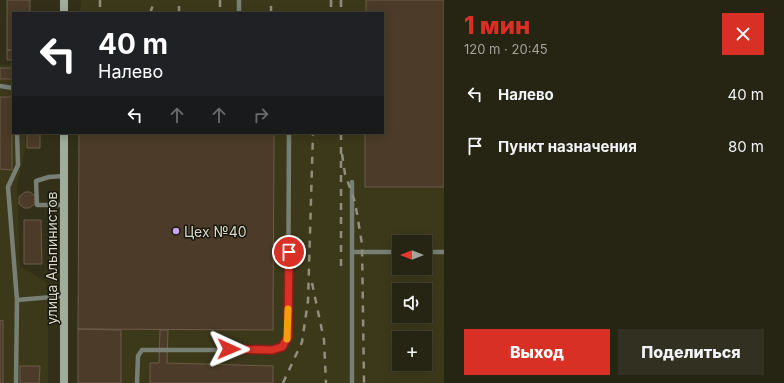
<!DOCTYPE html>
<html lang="ru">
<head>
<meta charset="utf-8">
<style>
	:root { --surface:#262412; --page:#323020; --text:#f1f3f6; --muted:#a4a49f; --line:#424132; --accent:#d93025 }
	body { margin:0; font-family:Inter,sans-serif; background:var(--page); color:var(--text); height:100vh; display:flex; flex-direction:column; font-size:15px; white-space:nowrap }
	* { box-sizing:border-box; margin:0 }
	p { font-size:13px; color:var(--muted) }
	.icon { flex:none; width:22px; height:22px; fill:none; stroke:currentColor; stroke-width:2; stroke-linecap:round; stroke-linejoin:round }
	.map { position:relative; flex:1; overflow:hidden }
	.side { display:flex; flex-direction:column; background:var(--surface); width:340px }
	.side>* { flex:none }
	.guide { position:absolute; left:12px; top:12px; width:372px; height:122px; border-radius:0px; box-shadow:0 2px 10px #0003,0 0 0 1px var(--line); background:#202124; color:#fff; overflow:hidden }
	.needle { width:26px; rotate:270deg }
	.fabs { position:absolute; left:392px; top:235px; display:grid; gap:8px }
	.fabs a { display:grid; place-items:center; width:40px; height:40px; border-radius:0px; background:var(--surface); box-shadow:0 2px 10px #0003,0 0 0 1px var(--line); font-size:20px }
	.pin { position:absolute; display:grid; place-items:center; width:34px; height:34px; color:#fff; margin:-17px; border:2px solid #fff; border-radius:50%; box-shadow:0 1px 4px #0007 }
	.me { position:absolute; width:44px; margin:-22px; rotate:91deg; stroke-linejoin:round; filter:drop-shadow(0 0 3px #0008) }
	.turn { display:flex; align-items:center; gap:14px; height:84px; padding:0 20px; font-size:18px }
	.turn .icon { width:52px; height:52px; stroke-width:2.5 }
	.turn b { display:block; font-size:28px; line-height:34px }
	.lanes { display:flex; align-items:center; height:38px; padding:0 20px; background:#0003; justify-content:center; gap:20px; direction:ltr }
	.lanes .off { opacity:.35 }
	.round { display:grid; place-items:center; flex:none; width:42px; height:42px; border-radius:0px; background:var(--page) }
	.summary { display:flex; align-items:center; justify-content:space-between; height:68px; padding:0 20px }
	h1 { font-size:24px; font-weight:800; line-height:30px; color:var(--accent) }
	.cta { display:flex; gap:8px; margin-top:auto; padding:8px 20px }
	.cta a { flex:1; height:46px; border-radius:0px; background:var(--accent); color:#fff; font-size:16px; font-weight:800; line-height:46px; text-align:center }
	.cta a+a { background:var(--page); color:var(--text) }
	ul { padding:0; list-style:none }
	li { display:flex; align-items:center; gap:12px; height:52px; padding:0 20px }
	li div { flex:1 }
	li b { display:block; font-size:15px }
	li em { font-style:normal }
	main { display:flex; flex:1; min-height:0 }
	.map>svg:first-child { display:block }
	.built { fill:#3c391b; fill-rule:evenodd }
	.building { fill:#4b3b28; stroke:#6d5c48 }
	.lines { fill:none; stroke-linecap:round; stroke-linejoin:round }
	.service { stroke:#787f75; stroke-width:4.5 }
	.secondary { stroke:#a1ac9c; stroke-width:8 }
	.rail { stroke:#908e7c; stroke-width:2.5; stroke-dasharray:7 7; stroke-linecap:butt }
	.route-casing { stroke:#8d1f18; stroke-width:10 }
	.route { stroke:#d93025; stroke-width:7 }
	.slow { stroke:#f59e0b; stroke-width:7 }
	.poi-dot { fill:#c9a5ee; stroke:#18170d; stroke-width:1.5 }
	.labels { text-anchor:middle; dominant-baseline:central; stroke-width:3; stroke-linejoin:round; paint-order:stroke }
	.poi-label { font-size:14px; fill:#d7d6c8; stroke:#18170d; text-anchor:start }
	.street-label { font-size:14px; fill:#d7d6c8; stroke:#18170d }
</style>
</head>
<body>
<main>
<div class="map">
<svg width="444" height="383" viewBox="0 0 444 383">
	<rect width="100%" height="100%" fill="#323018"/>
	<!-- built -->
	<path class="built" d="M81,0H444V383H78L79,133H383V13H80ZM399,242H425V268H399ZM399,290H425V316H399ZM399,338H425V364H399Z
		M0,65H13V133H25V150L17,185L20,266L46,282L48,305V383H0Z"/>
	<!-- building -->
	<path class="building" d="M7,0H30V13H13V50H7Z
		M366,0H444V187H365V133H383V13H366Z
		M7,50H13V60H7Z
		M0,68H13V79H0Z
		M0,97H12V170L0,169Z
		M27,133H40V148H27Z
		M79,133H274L273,330L78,329Z
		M25,192H30L35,196V204L29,208H24L19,204V197Z
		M24,220H41L42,264H24Z
		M3,320V383H0V321Z
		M78,329L121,330V383H78Z
		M160,330H168L167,363L273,366V383H150V363H159Z
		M20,366H40L39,383H20Z"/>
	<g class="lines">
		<!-- service -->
		<path class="service" d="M239,0V13
			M0,86L13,88
			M17,133L18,165L8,187L17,300
			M64,176L49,177L36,181L37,205H64
			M352,252H399
			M425,252H444
			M16,383L17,300L64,296
			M137,383L138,356L142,350H272L282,347L288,337L289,133
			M352,383V182"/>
		<!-- secondary -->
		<path class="secondary" d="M64,0V13
			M64,383V133"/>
		<!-- rail -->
		<path class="rail" d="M100,0V13
			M220,0V13
			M331,0V13
			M341,0V13
			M150,13L155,0
			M179,13V0
			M271,13V0
			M341,133V269
			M329,134V133
			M342,154L345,174L355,202L362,244L364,383
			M312,283L324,340L326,383
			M283,383L302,342L308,301L313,133"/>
	</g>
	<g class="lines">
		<defs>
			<path id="route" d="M229,349L272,350L282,347L288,337L289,252"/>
		</defs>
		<!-- route casing -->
		<use href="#route" class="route-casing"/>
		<!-- route -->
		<use href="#route" class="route"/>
		<!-- slow -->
		<path class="slow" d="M287,339L288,309"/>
	</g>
	<!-- markers -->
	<circle class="poi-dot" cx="176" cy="231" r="4"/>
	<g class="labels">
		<!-- poi labels -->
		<g class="poi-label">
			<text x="184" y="231">Цех №40</text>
		</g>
		<!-- street labels -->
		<g class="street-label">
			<text transform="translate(51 258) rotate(-90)">улица Альпинистов</text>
		</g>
	</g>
</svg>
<div class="fabs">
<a><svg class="needle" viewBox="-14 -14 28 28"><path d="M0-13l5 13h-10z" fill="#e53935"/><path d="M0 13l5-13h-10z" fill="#a4a49f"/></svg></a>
<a><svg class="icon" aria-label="sound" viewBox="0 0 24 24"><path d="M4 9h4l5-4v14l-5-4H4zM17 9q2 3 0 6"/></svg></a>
<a>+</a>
</div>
<div class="pin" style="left:289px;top:252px;background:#d93025"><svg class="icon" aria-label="arrive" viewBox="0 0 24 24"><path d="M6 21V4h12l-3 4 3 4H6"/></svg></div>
<svg class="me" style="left:229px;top:349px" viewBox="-20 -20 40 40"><path d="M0-17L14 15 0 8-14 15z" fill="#d93025" stroke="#fff" stroke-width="4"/></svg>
<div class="guide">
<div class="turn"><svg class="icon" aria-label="left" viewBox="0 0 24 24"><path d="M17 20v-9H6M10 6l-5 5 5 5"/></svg><div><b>40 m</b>Налево</div></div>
<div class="lanes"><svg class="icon" aria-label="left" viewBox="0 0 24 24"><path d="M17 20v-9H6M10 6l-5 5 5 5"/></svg><svg class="icon off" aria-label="ahead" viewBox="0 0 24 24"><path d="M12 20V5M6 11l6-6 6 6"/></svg><svg class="icon off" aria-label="ahead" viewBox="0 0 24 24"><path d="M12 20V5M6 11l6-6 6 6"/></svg><svg class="icon off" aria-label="right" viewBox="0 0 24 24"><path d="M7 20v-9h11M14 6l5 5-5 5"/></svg></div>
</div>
</div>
<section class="side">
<div class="summary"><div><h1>1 мин</h1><p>120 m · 20:45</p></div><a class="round" style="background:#d93025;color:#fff"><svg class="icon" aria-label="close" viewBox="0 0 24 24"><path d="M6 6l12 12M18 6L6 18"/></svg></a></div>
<ul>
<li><svg class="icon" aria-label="left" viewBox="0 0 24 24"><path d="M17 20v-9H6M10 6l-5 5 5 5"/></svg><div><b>Налево</b></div><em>40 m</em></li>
<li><svg class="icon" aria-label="arrive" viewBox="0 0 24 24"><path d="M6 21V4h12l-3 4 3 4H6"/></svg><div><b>Пункт назначения</b></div><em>80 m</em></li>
</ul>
<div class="cta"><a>Выход</a><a>Поделиться</a></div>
</section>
</main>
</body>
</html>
